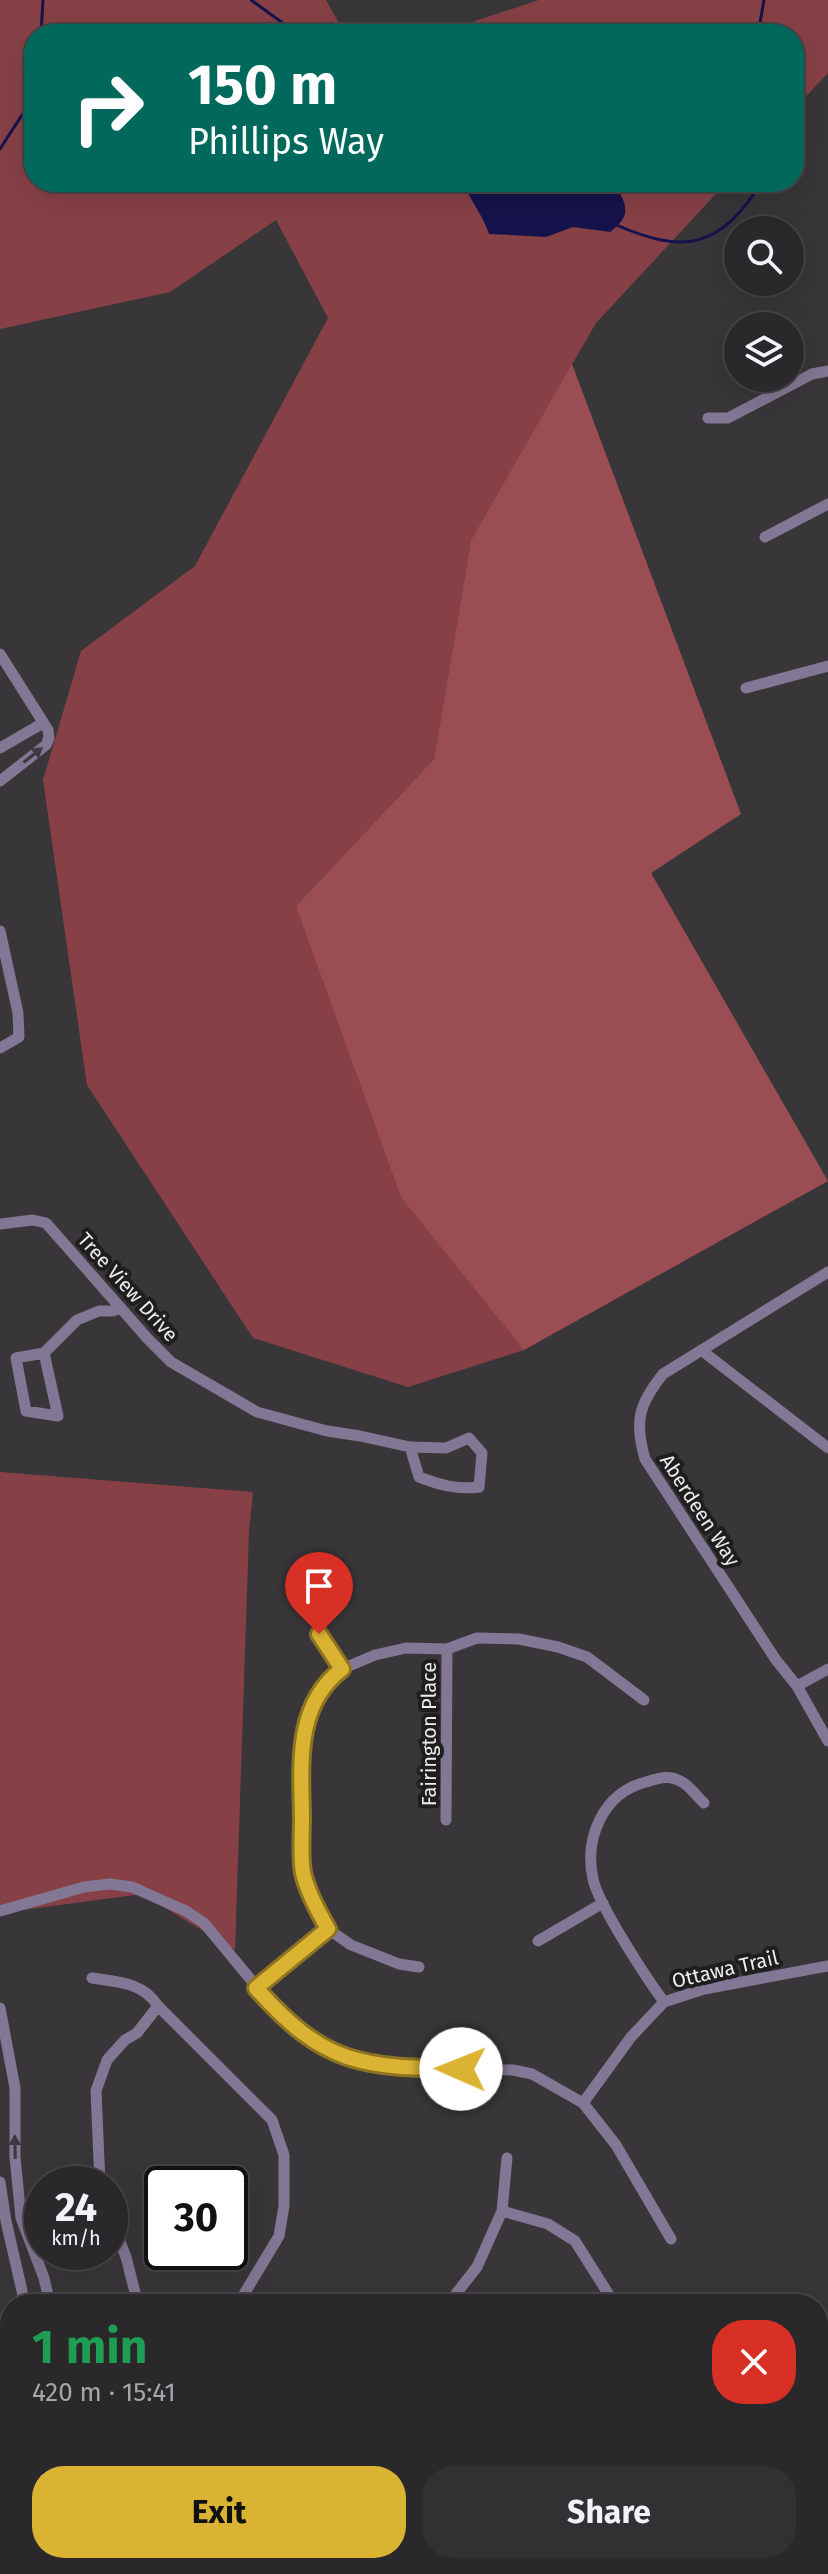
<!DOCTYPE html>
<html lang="en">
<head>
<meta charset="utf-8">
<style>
	:root { --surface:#2b282b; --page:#333033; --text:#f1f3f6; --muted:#a6a6a9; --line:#474447; --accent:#dab333 }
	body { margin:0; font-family:"Fira Sans",sans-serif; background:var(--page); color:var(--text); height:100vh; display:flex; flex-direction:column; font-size:30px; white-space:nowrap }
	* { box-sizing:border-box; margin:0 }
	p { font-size:26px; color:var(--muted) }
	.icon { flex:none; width:44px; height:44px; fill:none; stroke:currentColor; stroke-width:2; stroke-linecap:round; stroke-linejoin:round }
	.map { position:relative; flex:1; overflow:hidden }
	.drawer { position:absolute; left:0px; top:2294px; width:828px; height:280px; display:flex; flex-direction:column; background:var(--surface); border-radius:32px 32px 0 0; box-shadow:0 8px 32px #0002,0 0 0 2px var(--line) }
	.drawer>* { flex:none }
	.guide { position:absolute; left:24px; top:24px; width:780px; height:168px; border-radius:32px; box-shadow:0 8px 32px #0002,0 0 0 2px var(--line); background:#00695c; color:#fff; overflow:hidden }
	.tools { position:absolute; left:724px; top:216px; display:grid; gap:16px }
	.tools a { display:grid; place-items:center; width:80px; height:80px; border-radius:50%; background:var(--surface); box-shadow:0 8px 32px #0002,0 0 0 2px var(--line); font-size:40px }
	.speed { position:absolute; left:24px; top:2166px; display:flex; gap:16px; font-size:40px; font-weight:700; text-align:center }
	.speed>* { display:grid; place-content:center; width:104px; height:104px; border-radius:50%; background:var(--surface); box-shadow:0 8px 32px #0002,0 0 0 2px var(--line); line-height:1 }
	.speed small { font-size:20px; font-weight:400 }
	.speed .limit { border:4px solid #111; border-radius:12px; background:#fff; color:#111 }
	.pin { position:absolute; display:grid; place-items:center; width:68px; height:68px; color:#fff; margin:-82px -34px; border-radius:50% 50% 50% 0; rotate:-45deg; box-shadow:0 0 8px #0007 }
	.pin .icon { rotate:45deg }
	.me { position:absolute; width:88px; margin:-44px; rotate:271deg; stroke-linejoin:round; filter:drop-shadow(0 0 6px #0008) }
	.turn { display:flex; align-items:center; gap:28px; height:168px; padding:0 32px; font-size:36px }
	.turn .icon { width:104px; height:104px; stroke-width:2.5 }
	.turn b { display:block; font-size:56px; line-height:68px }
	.round { display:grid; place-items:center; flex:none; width:84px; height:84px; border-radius:32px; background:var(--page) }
	.overview { display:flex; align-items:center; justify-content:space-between; height:136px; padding:0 32px }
	h1 { font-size:48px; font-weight:700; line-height:60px; color:#1e9e55 }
	.button { display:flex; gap:16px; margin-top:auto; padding:16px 32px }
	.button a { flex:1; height:92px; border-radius:32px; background:var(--accent); color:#111; font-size:32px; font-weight:700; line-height:92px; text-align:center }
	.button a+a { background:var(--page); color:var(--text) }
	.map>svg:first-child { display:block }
	.green { fill:#874146 }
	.forest { fill:#9a4e53 }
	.water { fill:#16134c }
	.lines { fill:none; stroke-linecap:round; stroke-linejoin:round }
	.stream { stroke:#16134c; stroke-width:3 }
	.minor { stroke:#827794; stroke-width:11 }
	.oneway { fill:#3d3942 }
	.route-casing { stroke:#8e7421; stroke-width:20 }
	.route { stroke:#dab333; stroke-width:14 }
	.labels { text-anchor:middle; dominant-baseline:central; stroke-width:8; stroke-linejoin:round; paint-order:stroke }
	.street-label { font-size:20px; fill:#edebed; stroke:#1f1e1f }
</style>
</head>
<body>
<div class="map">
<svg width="828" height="2574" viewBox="0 0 828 2574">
	<rect width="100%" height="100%" fill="#393639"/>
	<!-- green -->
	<path class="green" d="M0,0H326L345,34H34V182H727L596,323L471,540L434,759L296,906L524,1350L408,1387L253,1338L87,1085L43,780L81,651L195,566L328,318L276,220L170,292L0,329Z
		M539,0H828V73L794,109V34H436Z
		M0,1472L253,1492L249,1531L235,1950L142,1894L0,1913Z"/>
	<!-- forest -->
	<path class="forest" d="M572,364L741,814L651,873L828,1181L524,1350L401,1197L296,906L434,759L471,540Z"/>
	<!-- water -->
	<path class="water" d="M462,182H613C627,204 633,215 610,232L573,227L546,237L489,234C482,214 471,201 462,182Z"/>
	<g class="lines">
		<!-- stream -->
		<path class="stream" d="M251,0L298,34
			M41,34L43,0
			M758,34L764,0
			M0,149L31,101L34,89
			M614,224C685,255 719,249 762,182"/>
		<!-- minor -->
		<path class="minor" d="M708,418H728L812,374L828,371
			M765,537L828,504
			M0,654L48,730L49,738L46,745L0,781
			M746,688L828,666
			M0,748L43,723
			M0,931L18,1013L19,1037L0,1048
			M0,1224L33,1220L46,1223L148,1339L171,1362L257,1412L327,1431L360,1436L410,1447L446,1448L469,1438L482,1453L479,1487C457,1490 440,1485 419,1477L410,1447
			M828,1272L663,1374C639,1404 634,1421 645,1459L776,1660L797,1686L828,1741
			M701,1350L828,1448
			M44,1353L58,1416L26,1411L16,1358L44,1353L77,1320L99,1311H113L119,1308
			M319,1634L342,1669
			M797,1686L828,1669
			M446,1820L447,1649
			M0,1911L84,1887L110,1884L132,1887L186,1911L204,1923L280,2015L328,2051L384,2067L513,2070L532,2074L583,2103L616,2145L671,2239
			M538,1941L603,1903
			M419,1967L399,1964L374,1954L351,1945L328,1929L309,1894L302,1869V1776L305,1727L312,1704L327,1680L342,1669L375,1655L406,1648L447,1649L477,1638L519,1639L558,1647L587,1657L644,1700
			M92,1978C118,1982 143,1982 158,2006L272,2120L284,2155V2206L279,2236L238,2304
			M256,1988L328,1929
			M664,2002C647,1979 598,1904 593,1879C584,1838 603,1793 646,1782C659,1778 669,1774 682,1782C690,1786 697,1797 704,1803
			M0,2008L15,2088V2157L21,2218L44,2278L50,2304
			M583,2103L631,2037L664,2002L704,1989L828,1966
			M0,2182L6,2221L25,2304
			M100,2184L96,2091L107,2060L125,2040L137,2033L158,2006
			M502,2211L548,2224L575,2241L611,2298V2304
			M110,2216L126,2257L138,2304
			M448,2304L477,2267L502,2211L507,2158
			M818,2411L828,2412
			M0,2547L10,2540
			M818,2547L821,2546
			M127,2564L128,2574
			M166,2564L183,2568
			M296,2564L308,2574
			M150,2574L158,2566L165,2564
			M575,2574L588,2564"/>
	</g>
	<!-- one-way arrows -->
	<defs><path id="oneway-solid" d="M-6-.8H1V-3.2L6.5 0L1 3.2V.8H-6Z" transform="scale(2)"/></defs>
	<g class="oneway">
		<use href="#oneway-solid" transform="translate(33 755) rotate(-38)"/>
		<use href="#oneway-solid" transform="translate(15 2147) rotate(-91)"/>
	</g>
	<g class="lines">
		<defs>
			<path id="route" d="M319,1634L342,1669C295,1705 301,1763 302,1817C302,1835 300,1855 303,1873C308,1893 318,1911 328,1929L256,1988C325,2066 362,2067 461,2069"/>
		</defs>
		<!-- route casing -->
		<use href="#route" class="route-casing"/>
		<!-- route -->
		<use href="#route" class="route"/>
	</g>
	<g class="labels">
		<!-- street labels -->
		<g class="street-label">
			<text transform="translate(128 1287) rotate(48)">Tree View Drive</text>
			<text transform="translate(700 1510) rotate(57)">Aberdeen Way</text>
			<text transform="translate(429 1734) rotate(-90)">Fairington Place</text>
			<text transform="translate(725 1969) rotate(-13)">Ottawa Trail</text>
		</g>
	</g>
</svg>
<div class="tools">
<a><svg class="icon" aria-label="search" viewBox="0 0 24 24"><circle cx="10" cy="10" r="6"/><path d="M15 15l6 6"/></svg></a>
<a><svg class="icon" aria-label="layers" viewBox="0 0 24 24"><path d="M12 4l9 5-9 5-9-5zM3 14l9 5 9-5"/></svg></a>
</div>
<div class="speed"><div>24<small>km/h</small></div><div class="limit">30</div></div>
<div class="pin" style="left:319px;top:1634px;background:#d93025"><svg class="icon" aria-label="arrive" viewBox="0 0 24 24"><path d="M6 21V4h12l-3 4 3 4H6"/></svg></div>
<svg class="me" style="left:461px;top:2069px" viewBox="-20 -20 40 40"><circle r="19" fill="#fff"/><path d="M0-13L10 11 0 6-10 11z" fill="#dab333"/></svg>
<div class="guide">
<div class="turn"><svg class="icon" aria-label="right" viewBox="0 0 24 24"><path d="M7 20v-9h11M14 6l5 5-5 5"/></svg><div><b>150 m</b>Phillips Way</div></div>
</div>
<section class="drawer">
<div class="overview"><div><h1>1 min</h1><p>420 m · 15:41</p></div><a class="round" style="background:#d93025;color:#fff"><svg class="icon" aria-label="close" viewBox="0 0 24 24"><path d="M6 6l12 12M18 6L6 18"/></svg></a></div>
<div class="button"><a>Exit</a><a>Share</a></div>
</section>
</div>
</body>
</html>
